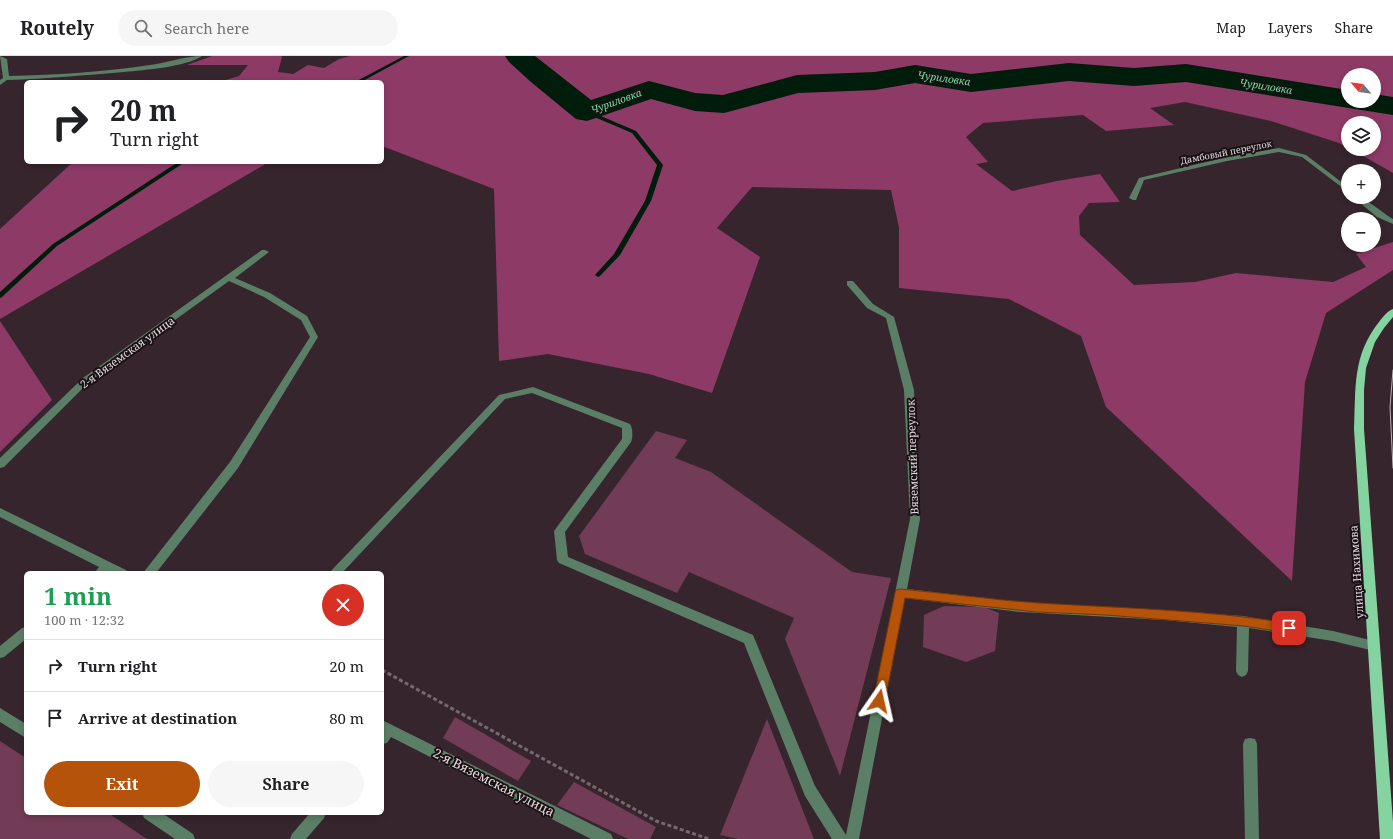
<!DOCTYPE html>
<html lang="en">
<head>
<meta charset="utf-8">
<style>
	:root { --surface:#fff; --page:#f6f6f6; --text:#202124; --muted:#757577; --line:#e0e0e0; --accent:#b45309 }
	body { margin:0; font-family:"Noto Serif",serif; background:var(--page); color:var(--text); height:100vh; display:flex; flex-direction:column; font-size:15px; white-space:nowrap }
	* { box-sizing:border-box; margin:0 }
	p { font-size:13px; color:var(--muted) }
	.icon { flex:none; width:22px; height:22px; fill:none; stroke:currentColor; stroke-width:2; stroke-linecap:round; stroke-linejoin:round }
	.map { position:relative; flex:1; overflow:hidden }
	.panel { position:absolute; left:24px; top:515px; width:360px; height:244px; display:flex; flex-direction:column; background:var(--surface); border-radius:6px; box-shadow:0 2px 6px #0003 }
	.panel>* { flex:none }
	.guide { position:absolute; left:24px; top:24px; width:360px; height:84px; border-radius:6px; box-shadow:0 2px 6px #0003; background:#fff; color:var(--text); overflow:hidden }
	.needle { width:26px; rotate:298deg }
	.fabs { position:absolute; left:1341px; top:12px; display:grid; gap:8px }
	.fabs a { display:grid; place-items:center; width:40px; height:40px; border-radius:50%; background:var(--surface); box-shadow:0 2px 6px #0003; font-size:20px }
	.pin { position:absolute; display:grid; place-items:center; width:34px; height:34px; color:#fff; margin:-17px; border-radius:8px; box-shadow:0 2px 6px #0006 }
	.me { position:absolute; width:44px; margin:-22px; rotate:11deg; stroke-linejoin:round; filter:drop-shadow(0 0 3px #0008) }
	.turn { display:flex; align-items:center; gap:14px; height:84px; padding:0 20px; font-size:18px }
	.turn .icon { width:52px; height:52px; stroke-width:2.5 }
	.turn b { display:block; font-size:28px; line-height:34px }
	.round { display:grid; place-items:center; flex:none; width:42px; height:42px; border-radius:21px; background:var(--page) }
	.head { display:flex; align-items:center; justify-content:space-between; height:68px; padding:0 20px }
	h1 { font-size:24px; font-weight:700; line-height:30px; color:#1e9e55 }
	.cta { display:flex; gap:8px; margin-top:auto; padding:8px 20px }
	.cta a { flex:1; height:46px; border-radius:24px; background:var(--accent); color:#fff; font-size:16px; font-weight:700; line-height:46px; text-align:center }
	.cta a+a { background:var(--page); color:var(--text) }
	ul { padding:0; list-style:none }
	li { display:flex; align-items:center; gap:12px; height:52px; padding:0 20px; border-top:1px solid var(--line) }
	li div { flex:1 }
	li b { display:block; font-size:15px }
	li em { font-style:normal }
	header { display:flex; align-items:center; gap:24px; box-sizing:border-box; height:56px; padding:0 20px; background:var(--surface); border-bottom:1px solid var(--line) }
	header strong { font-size:19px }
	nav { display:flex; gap:22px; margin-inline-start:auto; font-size:14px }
	.search { width:280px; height:36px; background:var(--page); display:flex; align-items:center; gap:10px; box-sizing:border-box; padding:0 14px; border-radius:22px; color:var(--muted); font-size:15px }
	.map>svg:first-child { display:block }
	.green { fill:#723b56 }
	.forest { fill:#8d3a66; fill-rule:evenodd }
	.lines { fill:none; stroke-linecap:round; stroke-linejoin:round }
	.stream { fill:#001c0b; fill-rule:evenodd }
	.river { fill:#001c0b; fill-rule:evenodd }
	.path { stroke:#77676e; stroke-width:3; stroke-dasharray:4 2.5; stroke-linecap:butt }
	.minor { fill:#5a7f66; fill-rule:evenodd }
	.major { fill:#84d3a1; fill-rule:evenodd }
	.tram { stroke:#c0b2b9; stroke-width:1 }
	.route { fill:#b45309; stroke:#753606 }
	.labels { text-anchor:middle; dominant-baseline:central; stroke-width:4; stroke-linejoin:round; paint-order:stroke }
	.far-street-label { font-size:9px; fill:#e3d6dc; stroke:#191114 }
	.far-water-label { font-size:10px; font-style:italic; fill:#69e89e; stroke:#191114 }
	.street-label { font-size:11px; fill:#e3d6dc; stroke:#191114 }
	.near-street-label { font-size:13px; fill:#e3d6dc; stroke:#191114 }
</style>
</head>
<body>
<header>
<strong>Routely</strong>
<div class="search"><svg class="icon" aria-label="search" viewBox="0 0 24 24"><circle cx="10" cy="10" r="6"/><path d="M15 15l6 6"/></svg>Search here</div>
<nav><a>Map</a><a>Layers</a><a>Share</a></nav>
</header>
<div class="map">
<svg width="1393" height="783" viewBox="0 0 1393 783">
	<rect width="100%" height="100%" fill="#37252d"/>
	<!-- green -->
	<path class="green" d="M656,375L687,384L675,402L711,416L852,516L891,522L840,720L785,583L794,562L689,516L677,537L585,498L579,480Z
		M944,550L984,551L999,557L995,595L966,606L923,591L924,559Z
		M455,661L531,705L518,725L443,682Z
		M767,663L814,783H738L720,779Z
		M0,685L26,702V757H108L147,783H0Z
		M574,726L656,771L650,783H628L557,749Z"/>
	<!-- forest -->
	<path class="forest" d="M212,0H281L282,1L278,16L293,18L308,9L324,12L339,3L350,0H1393V117L1351,93H1374V67H1348V92L1339,87L1271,65L1185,46L1150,52L1174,69L1106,75L1083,59L983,67L966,81L988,106L976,108L1012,135L1057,125L1100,118L1120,146L1089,147L1079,160L1080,179L1134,229L1195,226L1236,217L1333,226L1366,211L1356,198L1393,186V214L1326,257L1305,326L1292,525L1106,351L1081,280L1009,243L899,232V172L891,134L752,131L717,172L760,201L712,337L649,318L548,298L499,305L494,133L382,90V26H219L239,20L248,9H187ZM1348,19H1374V45H1348Z
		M73,106H269L0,263V173Z
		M0,265L52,344L0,396Z"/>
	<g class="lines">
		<!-- stream -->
		<path class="stream" d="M404,0H409L361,26H355Z
			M585,55H589L636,75L663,109L651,145L620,199L600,220L598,221L595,219L614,198L645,145L657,109L632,77L585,57Z
			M178,106H185L57,190L2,241L0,242V236L53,188Z"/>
		<!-- river -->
		<path class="river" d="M505,0H535L591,44L649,25L695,37L723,39L797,19L875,16L915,9L971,18L1069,7L1134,12L1186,8L1348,34V45H1374V38L1393,41V59L1186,26L1134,30L1069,25L971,36L915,27L875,34L798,37L724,57L695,55L651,43L587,65L576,63L531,26L509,6Z"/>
		<!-- path -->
		<path class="path" d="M382,614L656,765L709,783"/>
		<!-- minor -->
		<path class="minor" d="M0,0L7,3L9,20C56,19 103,16 150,9C167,7 185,0 202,0C186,11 144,14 124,16C85,19 47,23 7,24L0,29V24L3,22Z
			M1279,92L1306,99L1348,131V136L1302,101L1279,96L1227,105L1144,124L1136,144H1133L1129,142L1139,122L1227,101Z
			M1353,141C1368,141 1380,156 1393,163V168L1377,161Z
			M262,194H265L269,196L235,222L270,237L307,260L318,281L238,412L156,517H143L230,406L310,281L301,264L264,241L229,225L89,326L4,411L0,412V402L83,322Z
			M847,225H853L873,248L894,261L914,334L920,463L907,533L1021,546L1243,560L1333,575L1374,585L1378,586L1380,590L1378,594L1374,595L1333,585L1249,572L1248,615L1246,619L1242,621L1238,619L1236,615L1237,571L1165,564L1021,556L905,542L859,783H832L805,740L744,587L559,507L557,504L554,475L622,383V372L532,337L505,343L342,517H329L499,339L533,331L630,368C633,372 633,382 631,386L565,476L568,501L753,579L815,730L846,779L910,463L904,334L886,262L867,252L847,229Z
			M0,452L126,514L128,517H94L99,511L0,461Z
			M26,571V583L4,601L0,602V590L22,572Z
			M0,652L26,668V682L0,666Z
			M382,664L611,778L613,783H591L391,681L387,687L382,688Z
			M1250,682L1255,683L1257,688L1259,783H1245L1243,688L1245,683Z
			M142,757H162L193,778L195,783H175L144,762Z
			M310,757H326L324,762L306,783H290L292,778Z"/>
		<!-- major -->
		<path class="major" d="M1393,253V261L1384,272L1375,286L1366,312L1364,334V373L1393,766V783H1380L1354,373C1356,332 1352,300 1379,266C1383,261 1387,255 1393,253Z"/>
		<!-- tram -->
		<path class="tram" d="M1393,314L1390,351L1393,412"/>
	</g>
	<!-- route -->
	<path class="route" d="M900,533C946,537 993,544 1039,547C1122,552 1206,554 1289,567L1293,569L1295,572L1293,576L1289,577L1244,570L1106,559L1037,556L905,542L885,645L883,649L879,650L875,649L873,645L895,537L896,534Z"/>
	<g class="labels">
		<!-- far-street labels -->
		<g class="far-street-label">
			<text transform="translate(1226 96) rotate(-11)">Дамбовый переулок</text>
		</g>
		<!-- far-water labels -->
		<g class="far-water-label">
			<text transform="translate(944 22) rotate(8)">Чуриловка</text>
			<text transform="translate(1266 30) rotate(9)">Чуриловка</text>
			<text transform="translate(616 45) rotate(-20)">Чуриловка</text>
		</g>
		<!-- street labels -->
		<g class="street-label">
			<text transform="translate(127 296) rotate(-36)">2-я Вяземская улица</text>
			<text transform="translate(912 401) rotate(-92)">Вяземский переулок</text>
			<text transform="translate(1356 516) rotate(-94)">улица Нахимова</text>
		</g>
		<!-- near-street labels -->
		<g class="near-street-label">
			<text transform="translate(494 726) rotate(27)">2-я Вяземская улица</text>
		</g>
	</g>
</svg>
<div class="fabs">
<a><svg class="needle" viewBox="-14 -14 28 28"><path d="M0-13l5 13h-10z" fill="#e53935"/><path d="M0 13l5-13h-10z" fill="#757577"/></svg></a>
<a><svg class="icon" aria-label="layers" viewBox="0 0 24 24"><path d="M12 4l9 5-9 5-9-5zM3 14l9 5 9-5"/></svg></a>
<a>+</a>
<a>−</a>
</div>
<div class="pin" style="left:1289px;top:572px;background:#d93025"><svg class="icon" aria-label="arrive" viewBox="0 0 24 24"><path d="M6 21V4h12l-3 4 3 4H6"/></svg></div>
<svg class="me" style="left:879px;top:645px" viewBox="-20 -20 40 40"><path d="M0-17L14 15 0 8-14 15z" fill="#b45309" stroke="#fff" stroke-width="4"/></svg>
<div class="guide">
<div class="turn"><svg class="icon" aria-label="right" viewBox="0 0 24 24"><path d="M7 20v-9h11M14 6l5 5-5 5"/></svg><div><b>20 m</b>Turn right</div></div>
</div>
<section class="panel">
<div class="head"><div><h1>1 min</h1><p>100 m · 12:32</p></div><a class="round" style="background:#d93025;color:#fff"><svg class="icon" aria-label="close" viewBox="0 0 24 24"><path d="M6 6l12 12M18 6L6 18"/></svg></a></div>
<ul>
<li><svg class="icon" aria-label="right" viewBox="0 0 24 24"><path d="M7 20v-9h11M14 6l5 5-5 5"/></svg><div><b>Turn right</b></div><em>20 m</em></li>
<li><svg class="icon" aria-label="arrive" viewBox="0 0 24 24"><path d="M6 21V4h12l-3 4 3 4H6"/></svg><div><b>Arrive at destination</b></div><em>80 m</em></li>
</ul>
<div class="cta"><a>Exit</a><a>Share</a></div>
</section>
</div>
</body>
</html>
